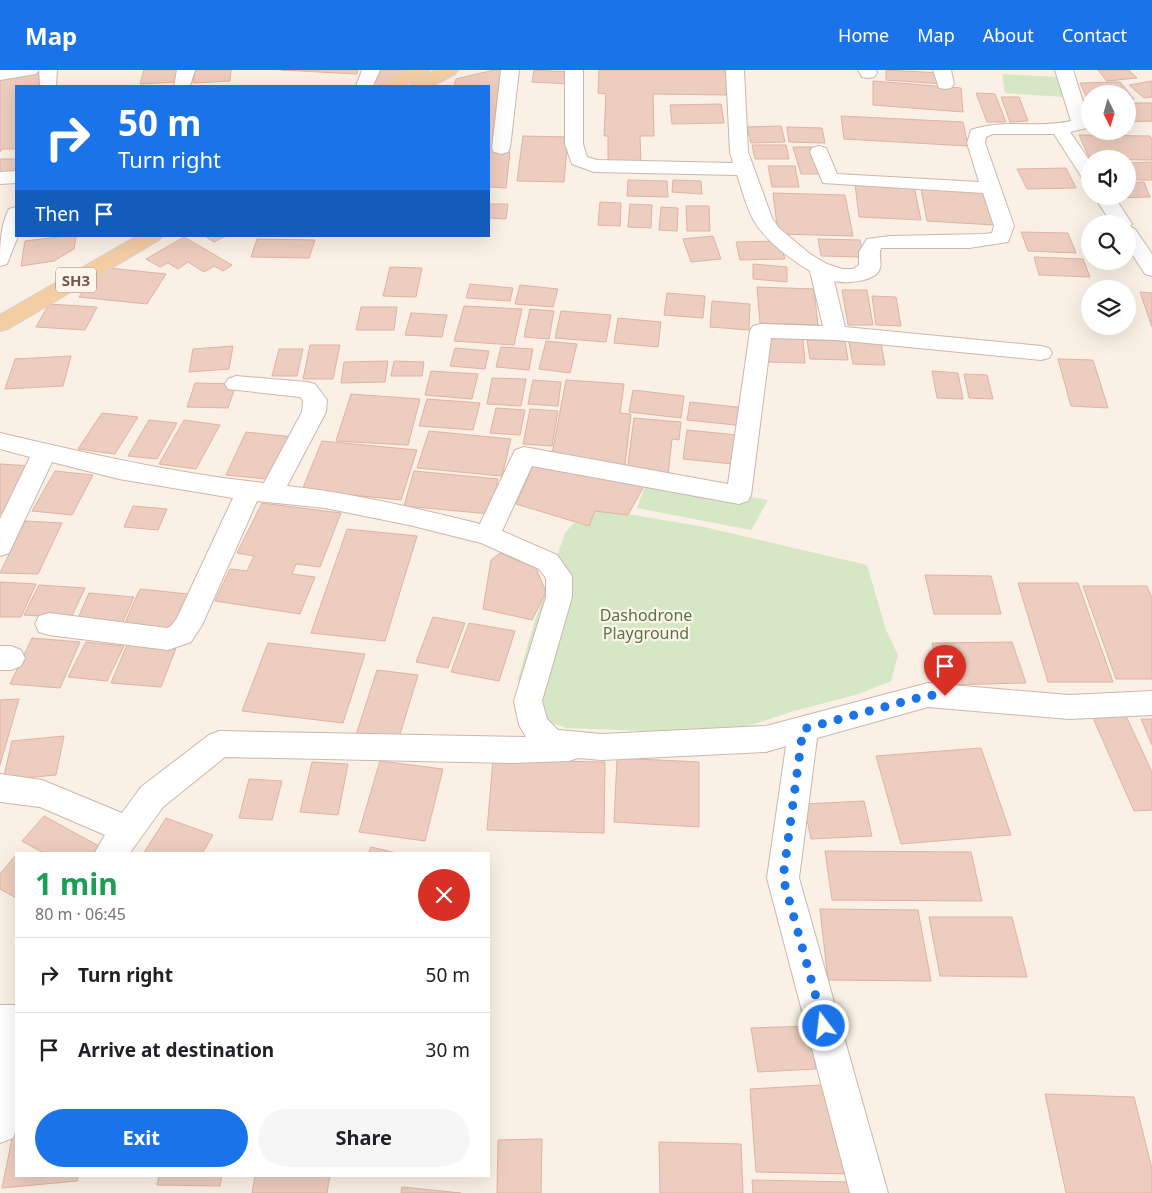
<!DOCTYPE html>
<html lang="en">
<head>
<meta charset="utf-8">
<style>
	:root { --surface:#fff; --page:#f6f6f6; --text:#202124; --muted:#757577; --line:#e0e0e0; --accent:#1a73e8 }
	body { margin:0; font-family:"Noto Sans",sans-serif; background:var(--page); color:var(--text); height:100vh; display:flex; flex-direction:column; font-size:19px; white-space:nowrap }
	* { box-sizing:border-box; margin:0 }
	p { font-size:16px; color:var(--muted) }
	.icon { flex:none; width:28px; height:28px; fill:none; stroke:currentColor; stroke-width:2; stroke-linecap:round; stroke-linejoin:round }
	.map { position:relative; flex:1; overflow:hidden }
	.panel { position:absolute; left:15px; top:782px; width:475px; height:325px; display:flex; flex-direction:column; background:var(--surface); border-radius:0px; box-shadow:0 5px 20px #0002 }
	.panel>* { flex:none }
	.banner { position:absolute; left:15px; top:15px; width:475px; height:152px; border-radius:0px; box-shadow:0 5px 20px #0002; background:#1a73e8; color:#fff; overflow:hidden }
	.needle { width:32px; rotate:175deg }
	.fabs { position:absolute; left:1081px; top:15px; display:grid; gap:10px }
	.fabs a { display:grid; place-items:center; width:55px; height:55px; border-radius:50%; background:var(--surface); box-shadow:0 5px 20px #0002; font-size:25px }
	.pin { position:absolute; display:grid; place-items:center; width:42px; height:42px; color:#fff; margin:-51px -21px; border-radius:50% 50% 50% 0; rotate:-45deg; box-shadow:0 0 5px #0007 }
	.pin .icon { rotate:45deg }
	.me { position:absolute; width:55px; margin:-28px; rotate:345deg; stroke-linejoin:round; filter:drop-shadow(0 0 4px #0008) }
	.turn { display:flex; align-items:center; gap:18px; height:105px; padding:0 20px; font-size:22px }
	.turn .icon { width:65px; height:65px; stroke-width:2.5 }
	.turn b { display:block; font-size:35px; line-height:42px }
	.then { display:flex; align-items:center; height:48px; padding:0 20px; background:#0003; gap:10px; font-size:19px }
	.round { display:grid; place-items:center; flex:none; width:52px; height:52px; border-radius:26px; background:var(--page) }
	.head { display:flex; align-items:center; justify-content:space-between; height:85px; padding:0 20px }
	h1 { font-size:30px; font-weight:700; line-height:38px; color:#1e9e55 }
	.button { display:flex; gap:10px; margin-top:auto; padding:10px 20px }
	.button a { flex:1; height:58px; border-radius:30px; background:var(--accent); color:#fff; font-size:20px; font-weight:700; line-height:58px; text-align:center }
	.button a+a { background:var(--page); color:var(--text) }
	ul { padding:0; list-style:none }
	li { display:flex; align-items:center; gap:15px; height:75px; padding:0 20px; border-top:1px solid var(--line) }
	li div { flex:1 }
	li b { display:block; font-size:19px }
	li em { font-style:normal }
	header { display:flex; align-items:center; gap:30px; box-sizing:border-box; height:70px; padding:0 25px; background:var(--accent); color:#fff }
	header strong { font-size:24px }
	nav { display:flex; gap:28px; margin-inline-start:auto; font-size:18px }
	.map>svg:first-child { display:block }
	.green { fill:#d5e7c5 }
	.building { fill:#edcdbf; stroke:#dfb3a1 }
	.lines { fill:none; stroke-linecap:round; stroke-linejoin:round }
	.street-casing { stroke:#cbb7ac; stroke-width:2 }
	.primary-casing { stroke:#d7d0cd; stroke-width:2 }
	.street { fill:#fff; fill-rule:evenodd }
	.primary { fill:#f4cea3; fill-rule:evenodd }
	.route { stroke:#1a73e8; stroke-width:9; stroke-dasharray:0 16.2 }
	.labels { text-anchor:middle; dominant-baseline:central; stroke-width:4.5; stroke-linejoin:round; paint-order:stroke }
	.shield { fill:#fdf4eb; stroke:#9b857c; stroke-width:1 }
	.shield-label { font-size:15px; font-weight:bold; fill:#71564c }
	.park-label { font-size:16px; fill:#587645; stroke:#fdf4eb }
</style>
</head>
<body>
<header>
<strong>Map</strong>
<nav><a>Home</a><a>Map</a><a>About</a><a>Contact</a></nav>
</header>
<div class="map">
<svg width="1152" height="1123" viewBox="0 0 1152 1123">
	<rect width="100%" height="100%" fill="#faf0e5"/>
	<!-- green -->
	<path class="green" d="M1002,4L1056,7L1064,27L1005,23Z
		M647,410L768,430L751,460L637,438Z
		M583,440L634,445L704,457L867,495L886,560L898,585L891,611L859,624L794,641L748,656L646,661L566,658L538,648L527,636L518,609L534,553L565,463L574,453L589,455Z"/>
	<!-- building -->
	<path class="building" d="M144,0H182L179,12L140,14Z
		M195,0H231L230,11L193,13Z
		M281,0H358L357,4Z
		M379,0H409L379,16H370Z
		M494,0H504L494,80H489V16H454L456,9Z
		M534,0L572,2L570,14L532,12Z
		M599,0H727L730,25L653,24L654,66H640L641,93H608V66H604L606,24L598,23Z
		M886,0L942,3L943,14L886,10Z
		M1098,0H1129L1137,8L1107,11Z
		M43,2L39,16H16V79H2L0,82V7Z
		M873,11L961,18L963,42L873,35Z
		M1152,11V27L1144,28L1129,15Z
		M1120,12L1134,29H1128V24H1090V30H1088L1080,13Z
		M976,23L995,24L1006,52H987Z
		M1001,27H1019L1028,51L1010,52Z
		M1128,33H1152V51L1128,52Z
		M721,34L724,53L672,54L670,35Z
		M841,46L963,52L968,76L844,69Z
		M781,56L785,72L751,73L747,57Z
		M787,57L822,58L825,73L789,72Z
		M1079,65L1150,66L1152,70V90L1090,89Z
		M523,66L568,67L564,112L517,111Z
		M752,75H786L789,89H755Z
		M793,77H812L820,104H801Z
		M489,82H510L506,118L489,117Z
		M0,89H16V95L12,104L0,105Z
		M1152,92V110H1128V93Z
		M768,96H795L799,117H772Z
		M1066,98L1076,118L1027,119L1017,99Z
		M628,110L667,111L668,127L627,126Z
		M673,110L701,111L702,124L672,122Z
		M1144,112L1150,127L1113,128L1112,126H1128V113Z
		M855,114L914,116L921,150L859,147Z
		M921,119L986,122L994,155L927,151Z
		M773,123L845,125L853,166L778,164Z
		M600,132L621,133L620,156L598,155Z
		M489,134H508L506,149L489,148Z
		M630,134L652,135L651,158L628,157Z
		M686,136H709L710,161H687Z
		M661,137L678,138L677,161L659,160Z
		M1021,162L1068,163L1076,183L1028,181Z
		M67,166H76L74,179L54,191L21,196L25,171Z
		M205,166H226L214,172Z
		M713,166L721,189L691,192L683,169Z
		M184,167L232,195L223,201L214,196L204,202L188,192L178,199L168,193L160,197L146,189Z
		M257,169L315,170L309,188L251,187Z
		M818,169L860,170L863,187L821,186Z
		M780,171L785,189L740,190L736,172Z
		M1034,187L1083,189L1090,207L1039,205Z
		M753,194L787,197V212L753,209Z
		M99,197L166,204L147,234L79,227Z
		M390,197L422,198L416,227L383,226Z
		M470,214L513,218L510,231L466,228Z
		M520,215L558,219L553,237L515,234Z
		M757,217L814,219L818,255L760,253Z
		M842,220H867L873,255H848Z
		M1140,222L1152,223V257Z
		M667,223L705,226L703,248L664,245Z
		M872,226L896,227L901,256L876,255Z
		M712,231L750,234L749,260L710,257Z
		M49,234L97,237L85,260L36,257Z
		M464,236L522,239L514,275L454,271Z
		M361,237H397L394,260H356Z
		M530,239L554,241L549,269L524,267Z
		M561,241L611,245L606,272L555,268Z
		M411,243L447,245L442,267L405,265Z
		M618,248L661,252L658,277L614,273Z
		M767,268L803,269L805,293L769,292Z
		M807,270L845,271L848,290L810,289Z
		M546,271L577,274L570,303L539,299Z
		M849,272L881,273L885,295L853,294Z
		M310,275H340L333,309H303Z
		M233,276L229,299L189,302L193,279Z
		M501,277L533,279L529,300L496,297Z
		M455,278L489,281L485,299L450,296Z
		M279,279H303L297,306H272Z
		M71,286L63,316L5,319L15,289Z
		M1058,289L1093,290L1108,338L1071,336Z
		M388,291L385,312L341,313L344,292Z
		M394,291L424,292L422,306H391Z
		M431,301L478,304L472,329L425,325Z
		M932,301L958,303L963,329L937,328Z
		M964,304L987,305L993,329L969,328Z
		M492,308L526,309L521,336L487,334Z
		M533,310L561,312L558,336L528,334Z
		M566,310L624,314L620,343L631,344L625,395L551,389Z
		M195,313L236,314L228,338L187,337Z
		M633,320L684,326L681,348L629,342Z
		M351,324L420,329L408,375L336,371Z
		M427,329L480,333L473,360L419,356Z
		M690,332L746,338L745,356L687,350Z
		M496,338L525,340L520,365L490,363Z
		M530,339L558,341L552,376L523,374Z
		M102,343L138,347L115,384L78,379Z
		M634,348L681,352L679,370L672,369L668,405L627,402Z
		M149,350L177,353L157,389L128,386Z
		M184,350L220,355L196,399L159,394Z
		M687,360L737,365L733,394L683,389Z
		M429,361L511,369L502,406L417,398Z
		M246,362L294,367L276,410L226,405Z
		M322,371L417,380L401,430L302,420Z
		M535,391L645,414L628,445L595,441L589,456L516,434Z
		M0,394L32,396L7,444H0Z
		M55,401L93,405L72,445L32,441Z
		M414,401L498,409L490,444L404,436Z
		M262,433L341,443L320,497L296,494L292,504L315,507L300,544L215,531L230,499L247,501L254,486L237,483Z
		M133,436L167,439L158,460L124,457Z
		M25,451L62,453L38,504L0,503Z
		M347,459L417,466L385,571L311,563Z
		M500,483L536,498L546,522L532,550L483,539L491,490Z
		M925,505L991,506L1001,544H934Z
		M0,512L36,514L21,547H0Z
		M1018,513H1078L1113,612H1048Z
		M39,515L85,518L71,548L24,545Z
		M1083,516H1147L1152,528V609H1116Z
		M140,519L188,524L173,561L123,557Z
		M89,523L134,527L120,558L75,555Z
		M433,547L465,553L448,598L416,592Z
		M469,553L515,561L499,611L451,602Z
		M32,568L80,572L60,618L10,614Z
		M86,572L124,576L107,611L68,607Z
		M1012,572L1026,613L943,615L932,573Z
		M268,573L365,584L343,653L242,641Z
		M127,575L176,578L161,617L111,613Z
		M377,600L418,605L398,671L356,665Z
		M19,629L0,695V630Z
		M1126,646L1152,702V740L1134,741L1093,648Z
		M1141,649H1152V675Z
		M64,666L56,705L3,710L12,671Z
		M981,678L1011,765L901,774L876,686Z
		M617,688L699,692V757L614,752Z
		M493,690L605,692L604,763L487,760Z
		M380,691L443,699L425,771L359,762Z
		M312,692L348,694L338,745L300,742Z
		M249,709L282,711L272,750L239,748Z
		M864,731L872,766L811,769L804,734Z
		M44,746L106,780L103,784H45L22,771Z
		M166,748L213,765L202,784H143Z
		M371,777L401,784H368Z
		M825,781L971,782L982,831L832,830Z
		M16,785V828L0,819V804Z
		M820,839L918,840L931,911L828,910Z
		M929,847H1012L1027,907L940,906Z
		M809,956L816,999L758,1002L751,958Z
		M821,1015L844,1058L852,1104L756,1102L750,1019Z
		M1045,1024L1134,1027L1152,1099V1123H1066Z
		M14,1059H16V1106H78L77,1111L2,1118Z
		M542,1069L541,1123H497L498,1070Z
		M659,1072L741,1074L743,1123H660Z
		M159,1106H222L220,1116L157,1115Z
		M255,1106H330L327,1123H252Z
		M752,1110L853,1112L855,1123H753Z
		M402,1117L461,1123H401Z"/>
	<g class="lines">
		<defs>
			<path id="street" d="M0,0H39L36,4L0,10Z
				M39,0H57L56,16H40Z
				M177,0H195L190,16H174Z
				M362,0H380L373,16H356Z
				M501,0H519L510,78L508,82L501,84L494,82L492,78Z
				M565,0H583V74L587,87L597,90L733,93L730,82L726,0H744L748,82L772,148L779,158L810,184L827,194L842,199H853L859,195V182L867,169L890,166L985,164L992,163L994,156L983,123L823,113L810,82L812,78L819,76L826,78L837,104L979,112L967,73L971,60C1005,48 1037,59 1071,51L1055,0H1073L1090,54L1087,58L1070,62L1090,91V111L1083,109L1054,64H993L986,67L985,73L1014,156L1008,172L969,178H881C878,185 882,191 880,198C877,212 844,214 834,211L845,257L1041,276L1049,278L1052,283L1049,288L1041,290L836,270L771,268L751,425L748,431L739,434L532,396L502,461L557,485L572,506V527L542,631L547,649L558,660L602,664L766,656L928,613L1069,625L1152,621V645L1069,649L928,637L817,668L799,808L888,1123H850L767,808L786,676L766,682L602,690L578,688L569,691L513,693L225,687L163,737L129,784H94L105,765L40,737L0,732V704L42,710L122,743L141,717L209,665L219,661L526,667L519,655L514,631L546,527V508L539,499L481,473L409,455L325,438L257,431L202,555L191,572L168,580L49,565L39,562L35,554L39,546L49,543L167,558L171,556L177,548L233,428L119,409L52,392L9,483L0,486V449L30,387L0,379V363C89,384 173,403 264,413L302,342L303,331L300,327L228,319L225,314L228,309L236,306L307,312L315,314L327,330L326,342L287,416C352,423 416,438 480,454L515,380L524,377L728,414L750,261L753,256L761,254L823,256L810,201C789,188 765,171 753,149C746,136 742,119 737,105L594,102L572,94L565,74Z
				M858,0H876L877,3L874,7L868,8L862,7Z
				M933,0H951L954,14L951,18L945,19L939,18Z
				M16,101V113L0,114V102Z
				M1094,126H1114L1132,154L1130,157L1135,159L1152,184V206L1145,204L1128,178V154H1112Z
				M16,137V166H18L7,194L0,196C0,177 0,156 9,139Z
				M0,576H11L21,580L25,588L21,596L11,600H0Z
				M0,935H16V1060L13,1068L0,1073Z"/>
			<path id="primary" d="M408,0H430L427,4L403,16H381L384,12Z
				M436,0H458L455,4L432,16H410L413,12Z
				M137,166H162L159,170L8,259L0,261V245Z"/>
		</defs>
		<!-- street casing -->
		<use href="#street" class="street-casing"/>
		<!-- primary casing -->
		<use href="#primary" class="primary-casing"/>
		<!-- street -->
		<use href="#street" class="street"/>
		<!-- primary -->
		<use href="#primary" class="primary"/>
	</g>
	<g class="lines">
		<!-- route -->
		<path class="route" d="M824,956L783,808L803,659L928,625L945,626"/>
	</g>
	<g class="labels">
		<!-- shield labels -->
		<rect class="shield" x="56" y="197.5" width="40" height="25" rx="4"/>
		<g class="shield-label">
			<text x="76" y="210">SH3</text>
		</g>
		<!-- park labels -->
		<g class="park-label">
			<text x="646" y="545">Dashodrone<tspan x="646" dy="18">Playground</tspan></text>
		</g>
	</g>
</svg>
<div class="fabs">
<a><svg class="needle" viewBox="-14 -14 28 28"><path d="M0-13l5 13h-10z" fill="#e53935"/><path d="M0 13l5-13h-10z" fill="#757577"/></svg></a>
<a><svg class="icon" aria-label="sound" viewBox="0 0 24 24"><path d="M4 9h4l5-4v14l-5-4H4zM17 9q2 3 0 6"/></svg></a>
<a><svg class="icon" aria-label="search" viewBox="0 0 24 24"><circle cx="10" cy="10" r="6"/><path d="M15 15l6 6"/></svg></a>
<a><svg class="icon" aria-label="layers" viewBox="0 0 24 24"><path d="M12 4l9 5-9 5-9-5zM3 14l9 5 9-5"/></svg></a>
</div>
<div class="pin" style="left:945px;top:626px;background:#d93025"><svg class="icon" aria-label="arrive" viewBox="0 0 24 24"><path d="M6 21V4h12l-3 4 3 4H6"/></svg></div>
<svg class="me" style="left:824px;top:956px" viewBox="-20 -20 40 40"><circle r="17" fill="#1a73e8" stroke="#fff" stroke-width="3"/><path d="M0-11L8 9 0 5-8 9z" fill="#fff"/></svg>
<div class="banner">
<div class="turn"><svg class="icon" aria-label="right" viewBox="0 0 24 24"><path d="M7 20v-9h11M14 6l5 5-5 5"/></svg><div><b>50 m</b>Turn right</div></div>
<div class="then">Then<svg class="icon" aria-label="arrive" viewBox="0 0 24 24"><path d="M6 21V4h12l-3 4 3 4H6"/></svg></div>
</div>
<section class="panel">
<div class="head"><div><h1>1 min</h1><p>80 m · 06:45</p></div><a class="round" style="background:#d93025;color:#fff"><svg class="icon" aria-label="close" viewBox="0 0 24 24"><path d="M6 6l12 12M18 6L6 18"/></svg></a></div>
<ul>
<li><svg class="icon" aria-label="right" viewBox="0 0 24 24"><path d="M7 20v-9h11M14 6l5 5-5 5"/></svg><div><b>Turn right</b></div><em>50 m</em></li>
<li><svg class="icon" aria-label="arrive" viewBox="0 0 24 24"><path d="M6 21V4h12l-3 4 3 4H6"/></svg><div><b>Arrive at destination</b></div><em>30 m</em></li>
</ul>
<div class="button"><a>Exit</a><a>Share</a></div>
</section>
</div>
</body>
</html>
